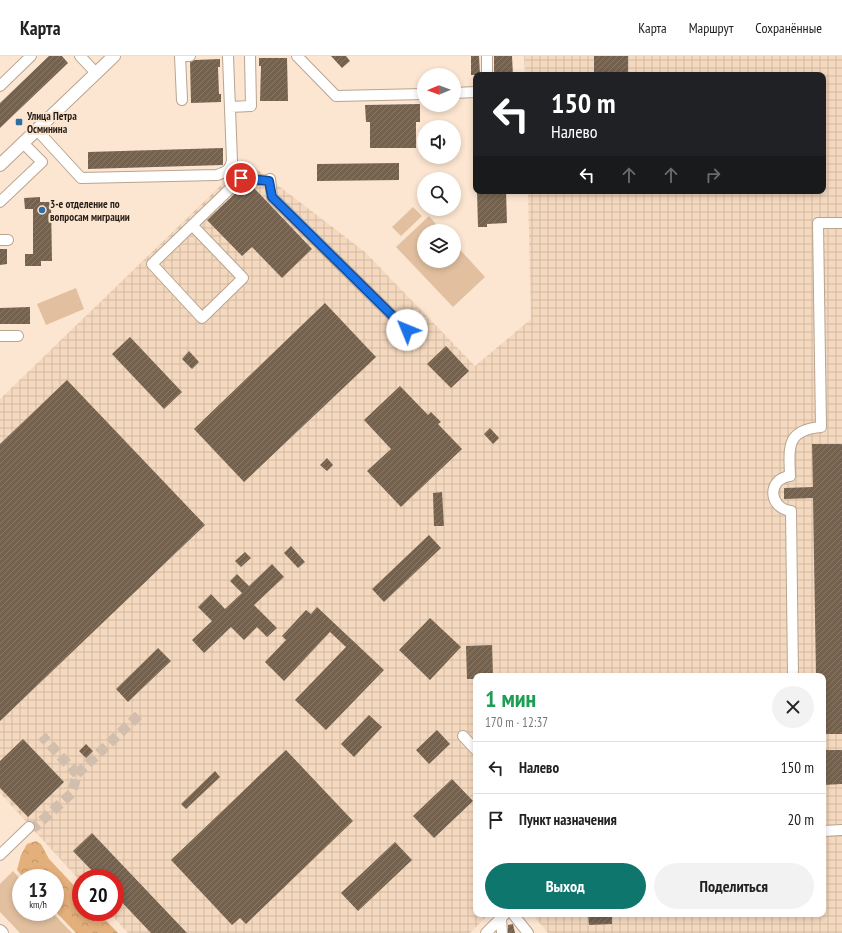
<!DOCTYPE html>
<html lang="ru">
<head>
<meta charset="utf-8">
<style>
	:root { --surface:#fff; --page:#f2f2f2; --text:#222; --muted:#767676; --line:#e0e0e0; --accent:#0f766e }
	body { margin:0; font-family:"PT Sans Narrow",sans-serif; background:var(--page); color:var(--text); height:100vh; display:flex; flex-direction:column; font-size:15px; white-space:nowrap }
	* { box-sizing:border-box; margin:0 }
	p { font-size:13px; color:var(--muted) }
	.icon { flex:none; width:22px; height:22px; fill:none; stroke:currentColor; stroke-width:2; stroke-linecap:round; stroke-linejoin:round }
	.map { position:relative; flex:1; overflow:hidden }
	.panel { position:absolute; left:473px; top:617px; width:353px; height:244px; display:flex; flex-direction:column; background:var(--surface); border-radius:8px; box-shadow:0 2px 6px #0003 }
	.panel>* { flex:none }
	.top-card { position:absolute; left:473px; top:16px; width:353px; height:122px; border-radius:8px; box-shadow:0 2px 6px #0003; background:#202124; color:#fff; overflow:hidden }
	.needle { width:26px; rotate:269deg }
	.controls { position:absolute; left:417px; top:12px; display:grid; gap:8px }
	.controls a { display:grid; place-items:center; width:44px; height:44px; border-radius:50%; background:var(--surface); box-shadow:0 2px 6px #0003; font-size:20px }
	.speed { position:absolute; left:12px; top:813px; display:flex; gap:8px; font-size:20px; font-weight:700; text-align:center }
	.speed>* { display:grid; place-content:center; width:52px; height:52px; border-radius:50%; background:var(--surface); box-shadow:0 2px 6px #0003; line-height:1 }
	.speed small { font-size:10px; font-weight:400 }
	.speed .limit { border:6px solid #d22; background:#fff; color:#111 }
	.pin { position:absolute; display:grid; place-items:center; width:34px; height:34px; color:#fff; margin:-17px; border:2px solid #fff; border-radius:50%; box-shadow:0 1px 4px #0007 }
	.me { position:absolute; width:44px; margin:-22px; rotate:315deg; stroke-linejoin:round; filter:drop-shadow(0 0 3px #0008) }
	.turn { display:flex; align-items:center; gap:14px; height:84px; padding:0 12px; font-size:18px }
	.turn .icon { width:52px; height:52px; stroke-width:2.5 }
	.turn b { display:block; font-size:28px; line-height:34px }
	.lanes { display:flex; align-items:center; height:38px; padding:0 12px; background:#0003; justify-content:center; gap:20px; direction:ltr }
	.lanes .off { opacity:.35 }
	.round { display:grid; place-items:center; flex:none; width:42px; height:42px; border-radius:21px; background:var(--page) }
	.summary { display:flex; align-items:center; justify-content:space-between; height:68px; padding:0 12px }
	h1 { font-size:24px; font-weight:700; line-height:30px; color:#1e9e55 }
	.action { display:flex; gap:8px; margin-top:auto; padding:8px 12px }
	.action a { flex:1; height:46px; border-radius:24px; background:var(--accent); color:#fff; font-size:16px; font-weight:700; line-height:46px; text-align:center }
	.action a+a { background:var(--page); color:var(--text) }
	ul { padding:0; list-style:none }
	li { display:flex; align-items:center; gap:12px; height:52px; padding:0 12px; border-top:1px solid var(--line) }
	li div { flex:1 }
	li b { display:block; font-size:15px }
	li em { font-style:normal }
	header { display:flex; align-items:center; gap:24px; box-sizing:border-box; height:56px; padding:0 20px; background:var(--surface); border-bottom:1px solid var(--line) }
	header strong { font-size:19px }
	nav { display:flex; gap:22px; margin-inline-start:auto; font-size:14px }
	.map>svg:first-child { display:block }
	.industrial { fill:url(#industrial-grid) }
	.green { fill:#e2c09f }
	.forest { fill:url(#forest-crowns) }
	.building { fill:url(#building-hatch) }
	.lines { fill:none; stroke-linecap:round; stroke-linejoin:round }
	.minor-tunnel { stroke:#d1beac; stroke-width:10; stroke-dasharray:10 5; stroke-linecap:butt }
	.minor-casing { stroke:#b9a490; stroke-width:12 }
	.major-casing { stroke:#b9a490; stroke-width:14 }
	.minor { stroke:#fff; stroke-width:10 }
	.major { stroke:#fff; stroke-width:12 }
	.route-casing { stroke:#114b97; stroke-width:10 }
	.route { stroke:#1a73e8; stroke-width:7 }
	.poi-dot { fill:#2d6fa5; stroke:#fce6d1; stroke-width:1.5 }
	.labels { text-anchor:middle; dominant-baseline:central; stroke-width:4; stroke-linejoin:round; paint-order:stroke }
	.poi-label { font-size:11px; font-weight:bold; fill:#271f17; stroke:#fce6d1; text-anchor:start }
</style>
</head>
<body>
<header>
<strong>Карта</strong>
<nav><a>Карта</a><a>Маршрут</a><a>Сохранённые</a></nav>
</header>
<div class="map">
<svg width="842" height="877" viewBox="0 0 842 877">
	<defs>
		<pattern id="industrial-grid" width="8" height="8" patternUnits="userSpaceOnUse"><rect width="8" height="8" fill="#f5d9bf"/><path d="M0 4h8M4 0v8" fill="none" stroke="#d2baa3"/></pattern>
		<pattern id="forest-crowns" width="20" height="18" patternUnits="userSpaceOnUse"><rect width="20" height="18" fill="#e3af7b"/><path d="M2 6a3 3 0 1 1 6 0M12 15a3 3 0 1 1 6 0" fill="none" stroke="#c3966a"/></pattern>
		<pattern id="building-hatch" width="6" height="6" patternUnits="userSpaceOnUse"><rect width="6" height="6" fill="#74624f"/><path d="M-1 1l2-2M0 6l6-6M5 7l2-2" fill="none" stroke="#86786a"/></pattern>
	</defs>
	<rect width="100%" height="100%" fill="#fce6d1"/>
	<!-- industrial -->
	<path class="industrial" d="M524,0H842V877H548L532,858H823V620H476V858H489L470,877H128L109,856H115V822H81V826L0,737V343L246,105L365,196L475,310L531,263L528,135H823V19H525Z"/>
	<!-- green -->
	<path class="green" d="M413,151L422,160L401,180L392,171Z
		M429,160L442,175H424V205H454V187L485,221L453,251L396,191Z
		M76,232L84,253L46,269L37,248Z
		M13,815L21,824V856H52L72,877H20L0,856V828Z"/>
	<!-- forest -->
	<path class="forest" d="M36,785L41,788L49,803L81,837V856H98L118,877H76L55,855V822H24L17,814L21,799L27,788Z"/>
	<!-- building -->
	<path class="building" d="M49,0H62L68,7L0,72V47Z
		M331,0H346L350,5L342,12Z
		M471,0H479L480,19H471Z
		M494,0H512L513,19H494Z
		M594,0H628V16H594Z
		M259,2H287L288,45H260L261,10H259Z
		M220,3V11H218L219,38H221V46L191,47L190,6L195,4Z
		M420,48V66H416V92H370V66H366L365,49Z
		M223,92V109L88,113V96Z
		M399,107V124L317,125V108Z
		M242,131L248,137L254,132L312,193L282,222L252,191L242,200L207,164Z
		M477,135H506L507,167L487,168V171H478Z
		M40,141V146H51L52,205H41V210H25V198H33V153H25L24,142Z
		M0,193H7V208L0,209Z
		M325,247L376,301L244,426L194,373Z
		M30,251V268H0V252Z
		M130,281L182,336L164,353L112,298Z
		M446,290L469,315L451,332L427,308Z
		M189,295L199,306L192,313L182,303Z
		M67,324L205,469L0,665V388Z
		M400,330L428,359L431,356L441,366L438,368L462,393L401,451L367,415L391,393L364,364Z
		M490,372L499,382L493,388L484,378Z
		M812,388H842V678H823V620H816L813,442L784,443V432L813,431Z
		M327,402L333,409L327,415L320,409Z
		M442,436L444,470H434L433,437Z
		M429,479L441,492L384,546L372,533Z
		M291,490L305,506L298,512L284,497Z
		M245,496L251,502L241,511L235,505Z
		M272,508L284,521L254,549L277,572L267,581L257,571L244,584L231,571L204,597L192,584L212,565L198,551L211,538L225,553L242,537L230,525L237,518L249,530Z
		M317,551L384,614L326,674L295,644L346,591L330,576L284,625L265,606L286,584L282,580L306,554L311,558Z
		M430,562L461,591L430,624L399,594Z
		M492,589L493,620H476V623H467L466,590Z
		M158,592L171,605L128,646L116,633Z
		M369,659L382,671L354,701L341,688Z
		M437,674L450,688L429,708L416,694Z
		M23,683L64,726L28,761L0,732V705Z
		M86,688L93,695L86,702L79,695Z
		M286,694L353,765L246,868L240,862L232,869L171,804Z
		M823,694H842V728L823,729Z
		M215,715L220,721L186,753L181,748Z
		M452,723L473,745L434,782L413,760Z
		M92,777L187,877H151L115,839V822H99L73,795Z
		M395,786L412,804L358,855L341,837Z
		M588,858H612V868L589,869Z
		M513,868L515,877H508V869Z"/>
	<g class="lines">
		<!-- minor-tunnel -->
		<path class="minor-tunnel" d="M77,718L140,658
			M29,771L36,770L72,737L77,718L42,680"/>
		<defs>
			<path id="minor" d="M80,0L96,17
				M297,0L336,40L424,38
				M487,0V19
				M0,30L31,0
				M454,37L476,36
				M182,44L180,0H190
				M230,51L251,50L250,0
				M37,74L81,122L217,119C225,116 230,115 232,105L228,0
				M270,123L272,141L418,285
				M0,146L42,106L23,87
				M192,169L243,222L202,262L152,208L241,122L269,125
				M0,184H8
				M0,280H18
				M793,620L791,455C768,452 767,423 790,420C789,391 786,374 821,371L818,167H842
				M463,680L476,694
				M823,775L842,774
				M0,799L29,771
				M513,858L528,877
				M501,863L502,877
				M486,877L505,858"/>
			<path id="major" d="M0,109L114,0
				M0,875L2,877"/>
		</defs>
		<!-- minor casing -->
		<use href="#minor" class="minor-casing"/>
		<!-- major casing -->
		<use href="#major" class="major-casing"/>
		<!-- minor -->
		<use href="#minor" class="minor"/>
		<!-- major -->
		<use href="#major" class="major"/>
	</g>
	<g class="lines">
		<defs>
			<path id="route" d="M241,122L269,125L272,141L407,274"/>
		</defs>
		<!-- route casing -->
		<use href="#route" class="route-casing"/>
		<!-- route -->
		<use href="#route" class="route"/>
	</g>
	<!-- markers -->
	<g class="poi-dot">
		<rect x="15" y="62" width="8" height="8" rx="2"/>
		<circle cx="42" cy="154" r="4"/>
	</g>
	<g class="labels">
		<!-- poi labels -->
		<g class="poi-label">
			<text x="27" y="60">Улица Петра<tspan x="27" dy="13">Осминина</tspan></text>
			<text x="50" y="148">3-е отделение по<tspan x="50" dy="13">вопросам миграции</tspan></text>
		</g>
	</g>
</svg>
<div class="controls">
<a><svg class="needle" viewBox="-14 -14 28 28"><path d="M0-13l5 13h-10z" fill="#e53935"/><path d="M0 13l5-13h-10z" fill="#767676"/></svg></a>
<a><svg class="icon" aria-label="sound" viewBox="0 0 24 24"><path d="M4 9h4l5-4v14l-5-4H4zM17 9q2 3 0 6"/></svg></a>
<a><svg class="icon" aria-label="search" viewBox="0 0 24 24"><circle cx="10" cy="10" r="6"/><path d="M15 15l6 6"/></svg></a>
<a><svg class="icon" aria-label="layers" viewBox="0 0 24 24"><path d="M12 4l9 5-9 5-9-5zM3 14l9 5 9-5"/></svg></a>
</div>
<div class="speed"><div>13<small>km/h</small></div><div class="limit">20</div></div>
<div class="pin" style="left:241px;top:122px;background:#d93025"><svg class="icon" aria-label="arrive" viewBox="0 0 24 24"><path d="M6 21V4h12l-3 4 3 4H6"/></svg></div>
<svg class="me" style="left:407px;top:274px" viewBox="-20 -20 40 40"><circle r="19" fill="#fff"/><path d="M0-13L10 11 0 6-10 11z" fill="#1a73e8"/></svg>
<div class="top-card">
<div class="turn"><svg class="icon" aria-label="left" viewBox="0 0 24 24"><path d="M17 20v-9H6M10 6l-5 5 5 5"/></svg><div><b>150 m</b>Налево</div></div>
<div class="lanes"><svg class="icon" aria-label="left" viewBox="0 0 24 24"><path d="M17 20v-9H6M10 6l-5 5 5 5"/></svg><svg class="icon off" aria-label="ahead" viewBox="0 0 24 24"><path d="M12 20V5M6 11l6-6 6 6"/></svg><svg class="icon off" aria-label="ahead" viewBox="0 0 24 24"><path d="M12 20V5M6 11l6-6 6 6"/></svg><svg class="icon off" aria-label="right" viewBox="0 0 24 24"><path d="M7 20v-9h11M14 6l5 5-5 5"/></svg></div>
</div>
<section class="panel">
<div class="summary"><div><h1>1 мин</h1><p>170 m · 12:37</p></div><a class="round"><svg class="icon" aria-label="close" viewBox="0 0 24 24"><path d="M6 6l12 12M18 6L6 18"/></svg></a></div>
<ul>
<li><svg class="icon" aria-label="left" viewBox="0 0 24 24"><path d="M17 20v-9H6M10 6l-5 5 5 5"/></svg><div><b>Налево</b></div><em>150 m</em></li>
<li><svg class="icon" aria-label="arrive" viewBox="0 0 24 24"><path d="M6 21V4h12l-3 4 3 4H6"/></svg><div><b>Пункт назначения</b></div><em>20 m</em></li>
</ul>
<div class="action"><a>Выход</a><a>Поделиться</a></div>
</section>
</div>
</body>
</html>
